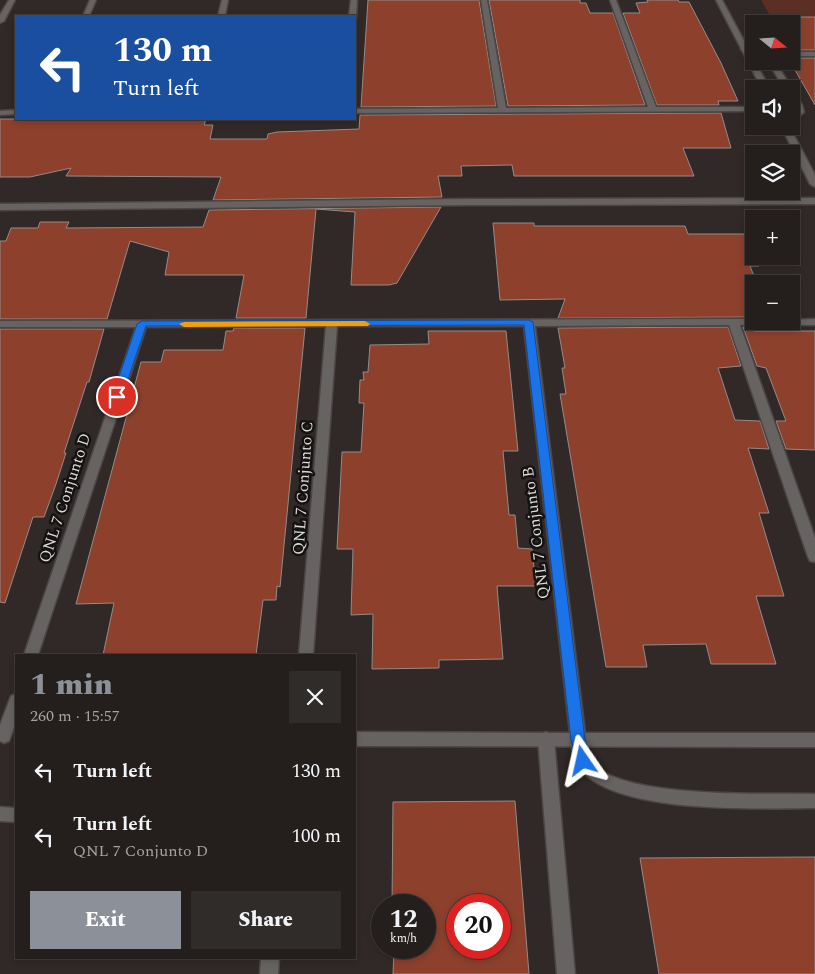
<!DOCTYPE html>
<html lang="en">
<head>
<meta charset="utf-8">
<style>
	:root { --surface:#241f1d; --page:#302c2a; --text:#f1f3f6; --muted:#a3a2a4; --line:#413d3b; --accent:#8c9099 }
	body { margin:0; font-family:Spectral,serif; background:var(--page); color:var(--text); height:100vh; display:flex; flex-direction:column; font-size:19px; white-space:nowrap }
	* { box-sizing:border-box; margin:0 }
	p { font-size:16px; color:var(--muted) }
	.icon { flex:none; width:28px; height:28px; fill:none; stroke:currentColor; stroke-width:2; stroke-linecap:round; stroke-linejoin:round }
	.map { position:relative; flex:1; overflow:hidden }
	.details { position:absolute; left:15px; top:654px; width:341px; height:305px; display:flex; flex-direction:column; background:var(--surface); border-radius:0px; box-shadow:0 2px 8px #0003,0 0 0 1px var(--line) }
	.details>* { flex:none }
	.top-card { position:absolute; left:15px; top:15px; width:341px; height:105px; border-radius:0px; box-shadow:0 2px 8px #0003,0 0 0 1px var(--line); background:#1a4fa0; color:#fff; overflow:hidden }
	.needle { width:32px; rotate:108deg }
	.controls { position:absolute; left:745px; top:15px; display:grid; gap:10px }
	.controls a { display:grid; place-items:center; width:55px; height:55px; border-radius:0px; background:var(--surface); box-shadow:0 2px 8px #0003,0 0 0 1px var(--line); font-size:25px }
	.speed { position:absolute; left:371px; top:894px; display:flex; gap:10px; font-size:25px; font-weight:700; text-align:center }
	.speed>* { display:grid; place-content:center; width:65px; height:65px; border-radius:50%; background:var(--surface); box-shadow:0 2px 8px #0003,0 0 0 1px var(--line); line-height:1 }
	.speed small { font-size:12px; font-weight:400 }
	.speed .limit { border:8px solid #d22; background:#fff; color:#111 }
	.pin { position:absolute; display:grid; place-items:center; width:42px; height:42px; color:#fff; margin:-21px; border:2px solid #fff; border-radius:50%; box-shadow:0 1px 5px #0007 }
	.me { position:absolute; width:55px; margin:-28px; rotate:349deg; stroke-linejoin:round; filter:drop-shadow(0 0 4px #0008) }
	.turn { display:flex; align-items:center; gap:18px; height:105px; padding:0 15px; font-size:22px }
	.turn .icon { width:65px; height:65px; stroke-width:2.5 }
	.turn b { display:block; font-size:35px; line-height:42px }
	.round { display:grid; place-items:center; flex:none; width:52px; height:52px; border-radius:0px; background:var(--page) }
	.summary { display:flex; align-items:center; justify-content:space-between; height:85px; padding:0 15px }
	h1 { font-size:30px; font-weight:800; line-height:38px; color:var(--accent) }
	.action { display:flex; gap:10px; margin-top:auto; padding:10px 15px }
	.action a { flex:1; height:58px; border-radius:0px; background:var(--accent); color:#fff; font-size:20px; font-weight:800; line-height:58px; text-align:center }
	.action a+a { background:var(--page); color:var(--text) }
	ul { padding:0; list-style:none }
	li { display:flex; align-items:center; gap:15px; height:65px; padding:0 15px }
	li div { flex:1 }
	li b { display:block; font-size:19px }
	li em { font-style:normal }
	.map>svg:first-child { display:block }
	.green { fill:#5b2f23 }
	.building { fill:#8d412d; stroke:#948b89; fill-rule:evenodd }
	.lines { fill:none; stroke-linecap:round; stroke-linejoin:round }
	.service-casing { stroke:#4c4543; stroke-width:3 }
	.minor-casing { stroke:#4c4543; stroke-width:3 }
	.tertiary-casing { stroke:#4c4543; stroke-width:3 }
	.service { fill:#676362; fill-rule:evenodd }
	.minor { fill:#676362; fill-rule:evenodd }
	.tertiary { fill:#676362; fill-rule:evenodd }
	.route { fill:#1a73e8; stroke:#114b97 }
	.slow { fill:#f59e0b }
	.labels { text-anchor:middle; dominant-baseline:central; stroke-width:5; stroke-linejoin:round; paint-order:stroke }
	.street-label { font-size:16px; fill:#ded9d8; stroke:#151212 }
</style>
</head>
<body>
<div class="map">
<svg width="815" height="974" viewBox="0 0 815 974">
	<rect width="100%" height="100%" fill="#302927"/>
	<!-- green -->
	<path class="green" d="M761,0H815V96L791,53V24H775Z"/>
	<!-- building -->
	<path class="building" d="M368,0H479L496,106L361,107Z
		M489,0H580V3H586L590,13H613L645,105L508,106Z
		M647,0H678L679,2H689L721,63L738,101H718L719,105H657L623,13H640L636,3L648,2Z
		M782,17H815V50H791V24H786Z
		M791,58H815V105L791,63Z
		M721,113L731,148H683L694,176H514L512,165L461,166L462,176H438L442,197L213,200L221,177L66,176L71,168L30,177H0V119H206L204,125H213L210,139H267L268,134L277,132L359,129L360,115Z
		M441,207L397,283L389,285H351L355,212L316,209L306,318H236L244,275H165L169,252L130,241L107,319H0V241H6L11,228H38L40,222H69L66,228L203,227L209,210Z
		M493,223H534V226H685L688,234H746L759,266H750L754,276V317L558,318L565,299L500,300Z
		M728,327L741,366L718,368L735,420L760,421L769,449L748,448L769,513H759L784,596H756L776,664H711L706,644L643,645L647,667H606L560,394H566L562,368H565L558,328Z
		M743,327H754V331H815V450L786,449L776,421H786L766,368L757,366Z
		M234,328H305L280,587L277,586L276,600H263L256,655H103L114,603L76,604L141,362H161L164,350H223L226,331H233Z
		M0,329H104L89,382H87L64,453H66L56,484L44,517H33L5,603L0,602Z
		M428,331H506L518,451H503L509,515H515L518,548L532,549L536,586H497L503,659L439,660V668L372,669L373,614L351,615L353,549H337L342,452H361L364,403H359L360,380H364L363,372H368L370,345L429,344Z
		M515,801L529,974H393L394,948H425V905H392L393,802ZM458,905H500V948H458Z
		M815,857V974H659L640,858Z"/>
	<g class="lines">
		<defs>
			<path id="service" d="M741,46L754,48V52L741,50Z
				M791,52H815V56H791Z
				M767,61H775L802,105L804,112L791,123V116L796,112L791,100V89H785Z
				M546,732L551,734L554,739L575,974H557L538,739L541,734Z
				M578,733L583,735C588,744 586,756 593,764C626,799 767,793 815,794V808C763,808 593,817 574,757C572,750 569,742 573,735Z
				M0,807L16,808V822L0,821Z
				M261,958H279L278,974H260Z"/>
			<path id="minor" d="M9,0H15L4,21L0,23V15Z
				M90,0H96L89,16H83Z
				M222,0H228L225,16H218Z
				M351,0H357L356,18L349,16Z
				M481,0H487L506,108L648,107L610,0H616L656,107H754V111L355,113V109L498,108Z
				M16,110V114L0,115V111Z
				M815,198V204L468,205L0,210V204L468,199Z
				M733,319H754V321L815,319V325H740L815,538V562L810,561L808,557L729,325L535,326L585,733H815V747L355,746V732L570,733L524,326H337L313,655H299L326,326L146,327L38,655H24L136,327H0V321Z
				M16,694V722L9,741L4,743L0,741V725L11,696Z"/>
			<path id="tertiary" d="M716,0H722L770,89H762Z
				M781,126H789L815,175V187L810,184Z"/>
		</defs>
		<!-- service casing -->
		<use href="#service" class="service-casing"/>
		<!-- minor casing -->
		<use href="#minor" class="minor-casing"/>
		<!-- tertiary casing -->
		<use href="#tertiary" class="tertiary-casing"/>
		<!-- service -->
		<use href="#service" class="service"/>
		<!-- minor -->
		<use href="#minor" class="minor"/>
		<!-- tertiary -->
		<use href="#tertiary" class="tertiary"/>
	</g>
	<!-- route -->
	<path class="route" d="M529,320L533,322L585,740L590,761L588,765L583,767L578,765L571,740L524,325L146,326L122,397L117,401L112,397L137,324L142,321Z"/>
	<!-- slow -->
	<path class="slow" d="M365,321L370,324L368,326L184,327L179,324L184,322Z"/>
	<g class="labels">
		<!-- street labels -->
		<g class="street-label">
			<text transform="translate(303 488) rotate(-86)">QNL 7 Conjunto C</text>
			<text transform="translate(65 498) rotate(-72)">QNL 7 Conjunto D</text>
			<text transform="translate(536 533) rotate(-97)">QNL 7 Conjunto B</text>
		</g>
	</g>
</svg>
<div class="controls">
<a><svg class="needle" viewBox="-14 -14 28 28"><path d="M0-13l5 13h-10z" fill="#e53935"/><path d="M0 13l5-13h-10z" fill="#a3a2a4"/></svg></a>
<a><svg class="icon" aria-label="sound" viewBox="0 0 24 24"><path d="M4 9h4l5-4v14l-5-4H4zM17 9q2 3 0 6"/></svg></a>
<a><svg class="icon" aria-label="layers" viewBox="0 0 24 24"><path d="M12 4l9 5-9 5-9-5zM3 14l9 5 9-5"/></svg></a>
<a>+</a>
<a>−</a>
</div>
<div class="speed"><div>12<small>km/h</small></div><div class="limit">20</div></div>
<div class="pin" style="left:117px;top:397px;background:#d93025"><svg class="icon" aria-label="arrive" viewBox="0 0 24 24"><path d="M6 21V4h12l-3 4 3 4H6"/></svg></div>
<svg class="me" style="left:583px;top:761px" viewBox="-20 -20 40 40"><path d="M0-17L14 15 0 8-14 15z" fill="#1a73e8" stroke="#fff" stroke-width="4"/></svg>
<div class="top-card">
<div class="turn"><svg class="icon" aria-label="left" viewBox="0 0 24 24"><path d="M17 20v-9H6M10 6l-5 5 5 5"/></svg><div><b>130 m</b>Turn left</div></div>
</div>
<section class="details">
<div class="summary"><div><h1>1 min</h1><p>260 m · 15:57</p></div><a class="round"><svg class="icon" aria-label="close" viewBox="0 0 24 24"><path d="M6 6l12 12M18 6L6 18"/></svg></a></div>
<ul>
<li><svg class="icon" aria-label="left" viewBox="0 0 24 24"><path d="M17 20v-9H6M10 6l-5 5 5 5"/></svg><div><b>Turn left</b></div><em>130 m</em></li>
<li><svg class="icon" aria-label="left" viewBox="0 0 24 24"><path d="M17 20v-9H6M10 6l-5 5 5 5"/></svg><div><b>Turn left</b><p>QNL 7 Conjunto D</p></div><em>100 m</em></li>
</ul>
<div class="action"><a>Exit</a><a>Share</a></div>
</section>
</div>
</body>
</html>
